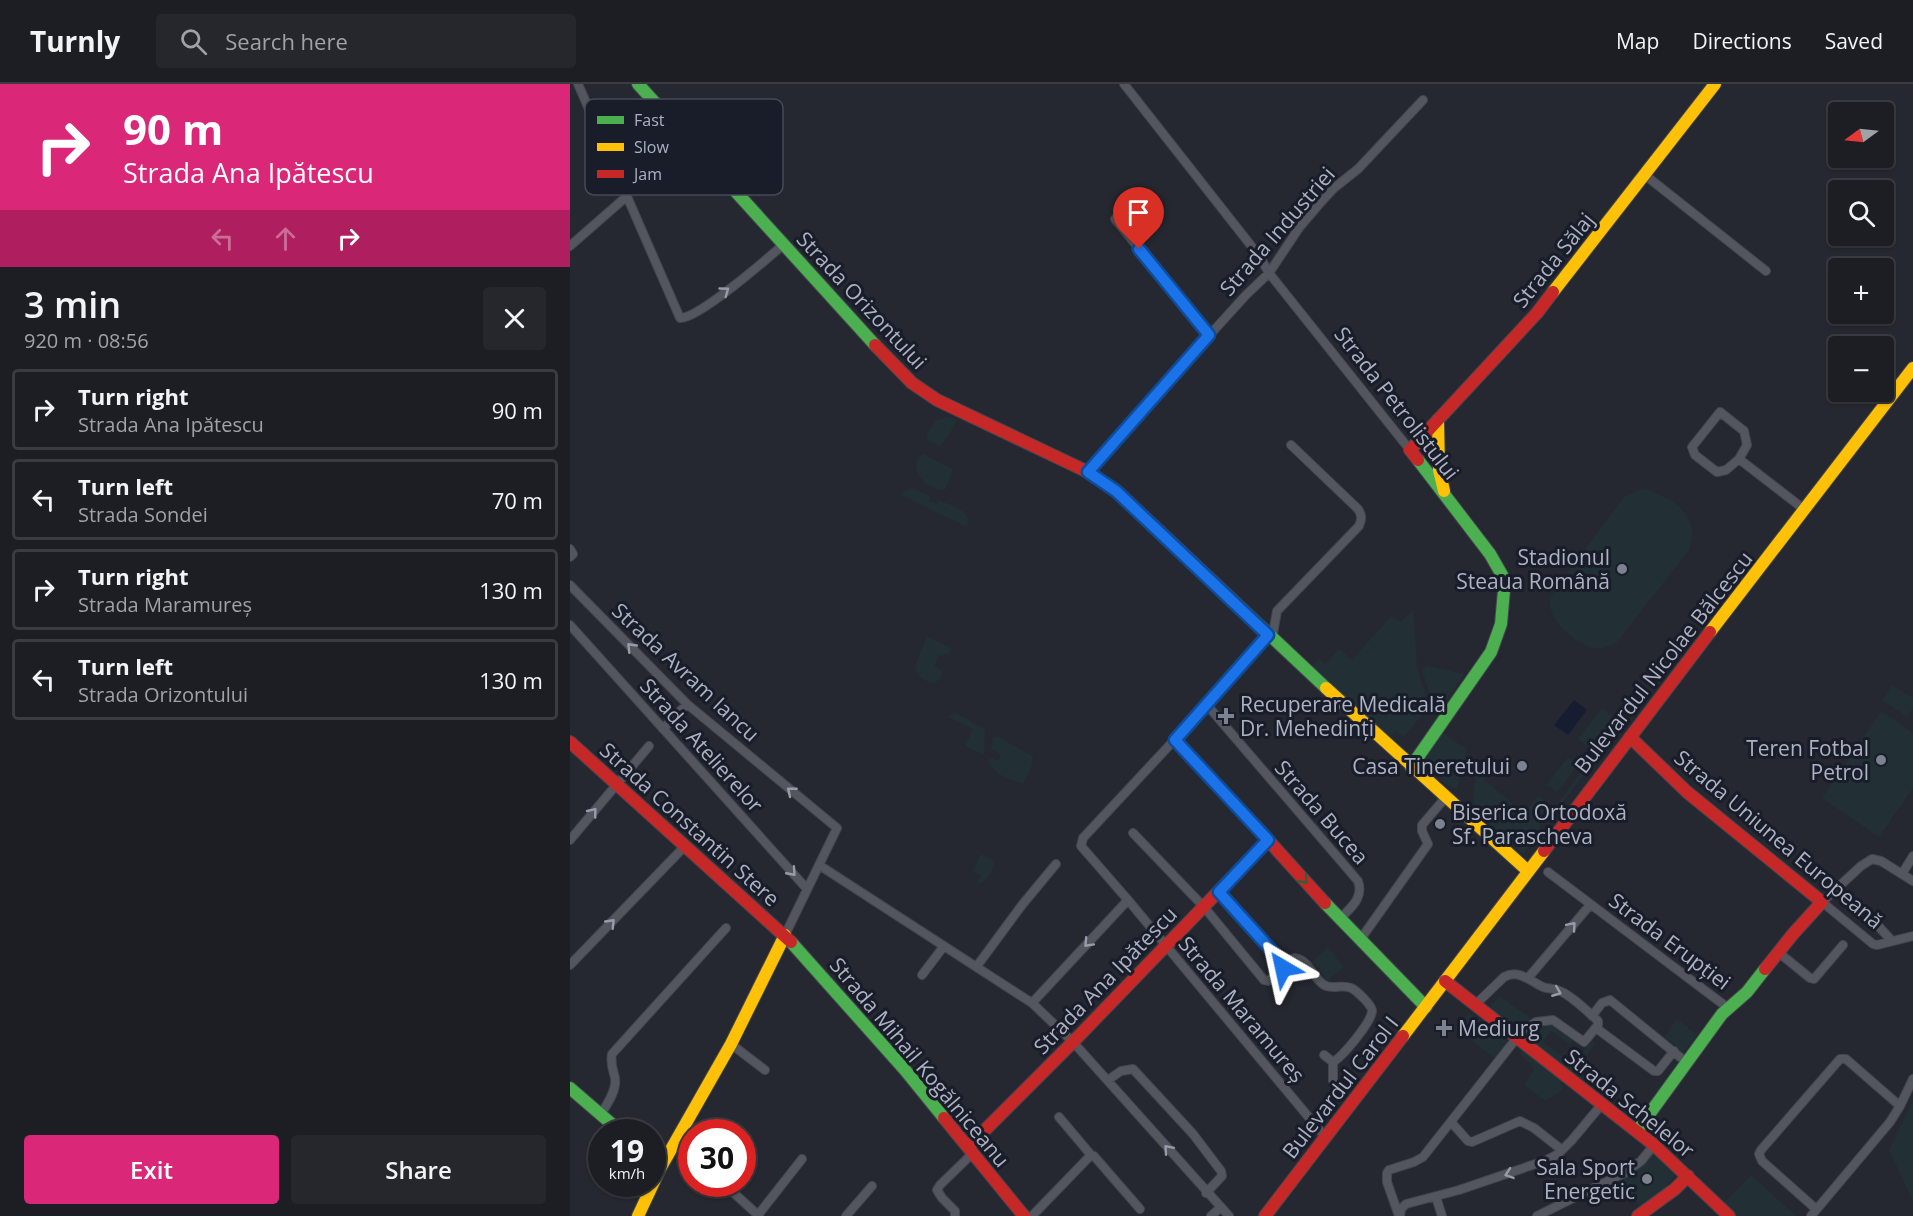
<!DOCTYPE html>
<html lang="en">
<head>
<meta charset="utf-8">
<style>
	:root { --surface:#1c1e24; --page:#25272c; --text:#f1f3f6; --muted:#a0a2a6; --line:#3a3c41; --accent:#db2777 }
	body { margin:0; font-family:"Open Sans",sans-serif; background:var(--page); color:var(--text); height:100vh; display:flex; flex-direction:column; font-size:22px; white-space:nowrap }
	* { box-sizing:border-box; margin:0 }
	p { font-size:20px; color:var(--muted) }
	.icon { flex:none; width:33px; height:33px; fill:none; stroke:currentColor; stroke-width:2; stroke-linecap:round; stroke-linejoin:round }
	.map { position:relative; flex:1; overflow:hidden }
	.drawer { display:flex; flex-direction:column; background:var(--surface); width:570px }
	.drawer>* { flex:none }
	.hud { background:#db2777; color:#fff; overflow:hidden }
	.needle { width:39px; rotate:255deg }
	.fabs { position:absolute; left:1258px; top:18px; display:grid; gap:12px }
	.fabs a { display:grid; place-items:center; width:66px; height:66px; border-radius:6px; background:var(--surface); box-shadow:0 2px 4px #0004,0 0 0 2px var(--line); font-size:30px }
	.speed { position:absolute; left:18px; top:1035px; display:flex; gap:12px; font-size:30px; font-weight:700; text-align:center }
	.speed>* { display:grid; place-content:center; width:78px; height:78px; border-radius:50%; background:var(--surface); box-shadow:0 2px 4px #0004,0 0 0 2px var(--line); line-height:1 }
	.speed small { font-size:15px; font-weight:400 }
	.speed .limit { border:9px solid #d22; background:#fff; color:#111 }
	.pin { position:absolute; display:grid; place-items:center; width:51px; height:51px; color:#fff; margin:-62px -26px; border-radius:50% 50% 50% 0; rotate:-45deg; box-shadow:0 0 6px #0007 }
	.pin .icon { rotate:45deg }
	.me { position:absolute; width:66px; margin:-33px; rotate:324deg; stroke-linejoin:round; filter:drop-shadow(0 0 4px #0008) }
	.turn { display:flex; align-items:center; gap:21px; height:126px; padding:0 24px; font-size:27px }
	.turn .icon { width:78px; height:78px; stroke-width:2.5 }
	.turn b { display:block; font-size:42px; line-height:51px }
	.lanes { display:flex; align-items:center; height:57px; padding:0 24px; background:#0003; justify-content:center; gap:30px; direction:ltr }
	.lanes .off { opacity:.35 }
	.round { display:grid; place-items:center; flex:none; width:63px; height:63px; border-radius:6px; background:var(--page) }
	.headline { display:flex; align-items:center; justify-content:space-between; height:102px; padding:0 24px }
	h1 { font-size:36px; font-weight:600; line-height:45px }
	.action { display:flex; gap:12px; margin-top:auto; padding:12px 24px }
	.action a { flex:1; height:69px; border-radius:6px; background:var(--accent); color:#fff; font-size:24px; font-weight:600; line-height:69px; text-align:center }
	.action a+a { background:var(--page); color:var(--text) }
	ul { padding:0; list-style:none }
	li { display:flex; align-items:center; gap:18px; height:81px; margin:0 12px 9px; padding:0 12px; border:3px solid var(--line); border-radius:6px }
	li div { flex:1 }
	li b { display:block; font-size:22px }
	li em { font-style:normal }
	header { display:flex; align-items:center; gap:36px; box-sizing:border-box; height:84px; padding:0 30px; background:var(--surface); border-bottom:2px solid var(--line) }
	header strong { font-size:28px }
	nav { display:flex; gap:33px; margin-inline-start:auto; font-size:21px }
	.search { width:420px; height:54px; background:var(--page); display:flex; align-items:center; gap:15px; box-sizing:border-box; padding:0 21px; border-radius:6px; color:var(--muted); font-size:22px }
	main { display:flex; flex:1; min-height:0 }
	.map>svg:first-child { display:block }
	.green { fill:#223035 }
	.water { fill:#161d31 }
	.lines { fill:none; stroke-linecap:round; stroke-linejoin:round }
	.street-tunnel { stroke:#393d46; stroke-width:8; stroke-dasharray:8 4; stroke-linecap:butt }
	.street-casing { stroke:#42454d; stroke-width:10 }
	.fast-casing { stroke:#42454d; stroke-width:14 }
	.slow-casing { stroke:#42454d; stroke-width:14 }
	.jam-casing { stroke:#42454d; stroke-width:14 }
	.street { stroke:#54565f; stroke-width:8 }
	.fast { stroke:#4caf50; stroke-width:12 }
	.slow { stroke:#ffc107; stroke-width:12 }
	.jam { stroke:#c62828; stroke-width:12 }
	.oneway { stroke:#979baa }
	.oneway2 { stroke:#305f3b }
	.route-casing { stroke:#114b97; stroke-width:15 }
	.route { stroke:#1a73e8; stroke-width:10 }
	.poi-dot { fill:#7d8290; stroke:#191d2a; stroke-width:2 }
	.labels { text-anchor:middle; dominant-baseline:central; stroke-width:6; stroke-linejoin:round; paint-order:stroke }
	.street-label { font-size:21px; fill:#adb2c3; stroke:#191d2a }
	.poi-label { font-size:21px; fill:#adb2c3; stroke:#191d2a; text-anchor:end }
	.key { fill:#191d2a; stroke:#454a58; stroke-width:1.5 }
	.key-label { font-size:16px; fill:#adb2c3 }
</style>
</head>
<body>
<header>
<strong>Turnly</strong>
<div class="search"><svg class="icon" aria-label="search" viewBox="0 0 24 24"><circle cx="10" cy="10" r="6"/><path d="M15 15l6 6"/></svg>Search here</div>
<nav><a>Map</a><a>Directions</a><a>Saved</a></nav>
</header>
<main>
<section class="drawer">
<div class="hud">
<div class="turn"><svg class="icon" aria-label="right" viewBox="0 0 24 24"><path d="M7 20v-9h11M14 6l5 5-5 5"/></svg><div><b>90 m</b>Strada Ana Ipătescu</div></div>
<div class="lanes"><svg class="icon off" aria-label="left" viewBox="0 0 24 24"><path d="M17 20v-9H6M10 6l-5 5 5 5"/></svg><svg class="icon off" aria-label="ahead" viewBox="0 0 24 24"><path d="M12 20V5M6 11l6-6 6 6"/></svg><svg class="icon" aria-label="right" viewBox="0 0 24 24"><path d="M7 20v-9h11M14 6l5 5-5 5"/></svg></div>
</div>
<div class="headline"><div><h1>3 min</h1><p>920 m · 08:56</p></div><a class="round"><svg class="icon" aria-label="close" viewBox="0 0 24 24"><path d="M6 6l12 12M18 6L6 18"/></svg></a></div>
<ul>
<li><svg class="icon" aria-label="right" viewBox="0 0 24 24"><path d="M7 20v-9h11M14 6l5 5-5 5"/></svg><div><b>Turn right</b><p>Strada Ana Ipătescu</p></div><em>90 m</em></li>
<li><svg class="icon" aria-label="left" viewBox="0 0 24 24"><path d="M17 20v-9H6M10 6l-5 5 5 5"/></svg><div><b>Turn left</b><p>Strada Sondei</p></div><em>70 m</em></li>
<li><svg class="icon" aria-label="right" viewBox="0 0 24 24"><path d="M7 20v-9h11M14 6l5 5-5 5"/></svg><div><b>Turn right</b><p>Strada Maramureș</p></div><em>130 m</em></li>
<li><svg class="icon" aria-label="left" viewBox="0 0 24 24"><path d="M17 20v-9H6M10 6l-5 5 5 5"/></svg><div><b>Turn left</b><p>Strada Orizontului</p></div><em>130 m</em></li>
</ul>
<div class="action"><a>Exit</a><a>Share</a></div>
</section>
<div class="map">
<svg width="1343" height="1132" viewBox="0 0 1343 1132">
	<rect width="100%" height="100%" fill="#252830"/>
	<!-- green -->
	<path class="green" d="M380,333L386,336L384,343L372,360L370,362L357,356V350L366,336Z
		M353,370L383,385L375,406C358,405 340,391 348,373Z
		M342,404L360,412L359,417L367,420L368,416C380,421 403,426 397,443L329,410Z
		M1073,404C1093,411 1119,422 1122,446C1123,453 1120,460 1119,466L1047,558C1043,560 1038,563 1033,564C1013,568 979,539 980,518C980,514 984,508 986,504L1054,413Z
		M843,526L847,583L859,624L833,653L825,647L819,653L742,582L749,575L755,580L769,565L782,576L821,532L831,538Z
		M357,552L381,564L378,571L374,569L373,572L369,571L364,582L373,586C372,589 371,593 369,596C361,604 347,592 344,585Z
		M857,582L894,590L867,631L852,586Z
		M1322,601L1343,614V624L1337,633L1312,616Z
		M1032,624L1047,636L1024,667L1008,655Z
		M1311,627L1343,649V704L1309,753L1252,714Z
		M386,629L415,645L414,671L395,662L403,645L378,633Z
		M871,648L897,665L887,705C876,703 857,687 855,676Z
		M427,652L463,673L462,681L454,699C441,697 423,690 419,678L420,675L422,674L428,677L431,671L421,665L423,654Z
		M998,673L1008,681L987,708L977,701Z
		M1012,687L1016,688L980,735L979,731Z
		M906,688L954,730L968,712L979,720L969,733L970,748L953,770L906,727L903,713Z
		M750,734L761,746L755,754L743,741Z
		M411,770L425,777C422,787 418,798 407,800L411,791L403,787Z
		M758,863L774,883L757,897L742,878Z
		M929,912L961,934L945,942L919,924Z
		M899,929L938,958L926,975L887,945Z
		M1107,935L1127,951L1113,968L1094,953Z
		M980,938L1004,955L1000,961L981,947L973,958L1002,980L1022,957L1025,960L1015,974L1029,986L1018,1000L960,956L972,940Z
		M952,966L989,994L993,1006L975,1017L954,1001L964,986L962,981L950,971Z
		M1343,1016V1117L1319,1066Z
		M1084,1066L1104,1088V1093L1089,1110L1071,1124L1049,1096L1067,1083Z
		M1181,1091L1226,1132H1168L1154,1119Z"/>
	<!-- water -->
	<path class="water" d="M1004,616L1017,626L998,651L984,641Z"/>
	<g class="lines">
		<!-- street-tunnel -->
		<path class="street-tunnel" d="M769,1003L779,1010"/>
		<defs>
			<path id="street" d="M8,0L110,234C128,235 197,175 214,160
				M554,0L690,173L699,189L840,366
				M1075,91L1196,187
				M578,110L545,135L639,251
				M0,162L56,113
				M1169,375L1156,386L1147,388L1125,371L1122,363L1150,328L1174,347L1177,361L1169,375L1235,426
				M518,388L627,265L676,211L699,189L729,144L751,118L764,104L788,85L853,16
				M0,465L3,470L0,473
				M0,501L117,620L267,744L215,851
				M0,541L237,805
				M698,551L637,621L513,754L511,762L558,816L756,1054
				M702,555L707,527L789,442C792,435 792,431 788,425L721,361
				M637,621L788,797C794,814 781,823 770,835
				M93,645L117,620
				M605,656L698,756
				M563,749L634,823L694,896L698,897L713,884L711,877L649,808
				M0,756L79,662
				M249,781L462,919L503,958L659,1132
				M978,788L1158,924
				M1332,790L1343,772
				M1343,797L1311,777L1302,775L1291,782L1252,818L1303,860L1307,861L1343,852
				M1287,819L1322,857
				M790,856L858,760L852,747V741L876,713
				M1208,868L1240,894L1244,895L1273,861
				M713,880L724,874C740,876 742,893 754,901C763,906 772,900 781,904C786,906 803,922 802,927C801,939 773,972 763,978L754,971
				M0,881L116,761
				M407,882L452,821L486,780
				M352,891L374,862
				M958,894L1020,821
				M462,919L558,816
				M1022,932L1032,919L1040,916L1116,978
				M1026,944L1084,987H1088L1104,967
				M161,960L195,986
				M763,978V997L769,1003
				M538,996L551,987L563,985L623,1050L651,1087L652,1092L636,1109
				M30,1031C37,1021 47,1006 45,994C43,985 40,980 42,970L156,844
				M489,1033L521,1071L524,1072L570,1125
				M881,1038L898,1057L902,1058L950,1037L964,1044L992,1066
				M107,1056L122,1070
				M154,1100L189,1132
				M866,1113L872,1132
				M1246,1125L1192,1077L1189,1070L1191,1066L1270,975H1276L1330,1022
				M188,1131L232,1075
				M276,1132L302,1102
				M385,1132V1127L372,1114L367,1106L370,1101L403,1069
				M462,1132L521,1071
				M641,1132L650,1124
				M829,1132L817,1098V1089L819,1086L844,1078L853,1073L953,946L966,938L983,936L1014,958L1028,941V937C1018,928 999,909 987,906C982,904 978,905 973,903C960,897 949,885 934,893L906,920
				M830,1132L831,1125L836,1120L889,1106L977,1076L988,1070L1002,1056L1032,1020
				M967,1132L1056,1088L1071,1077L1084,1061
				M1241,1132L1320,1038L1330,1022L1343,995"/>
			<path id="fast" d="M68,0L305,261
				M550,410L756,604
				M841,683L921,568L931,540L934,506L932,491L920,470L848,376
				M755,819L856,923
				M221,858L335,986L374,1034
				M0,1004L51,1048
				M1067,1047L1152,930L1177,908L1195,885"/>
			<path id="slow" d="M983,208L1145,0
				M868,336L869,386L874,407
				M1140,548L1343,284
				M756,604L958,787
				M833,952L974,767
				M68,1132L91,1083L161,960L215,851"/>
			<path id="jam" d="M305,261L342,299L367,316L518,388L550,410
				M848,376L840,366L967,229L983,208
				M1060,653L1117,708L1252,818L1223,850L1195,885
				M0,658L221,858
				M974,767L1140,548
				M875,897L1084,1061L1159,1132
				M374,1034L454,1132
				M398,1063L503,958L698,756L755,819
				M695,1132L833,952
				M1068,1132L1105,1105L1118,1092"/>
		</defs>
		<!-- street casing -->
		<use href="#street" class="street-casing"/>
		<!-- fast casing -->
		<use href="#fast" class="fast-casing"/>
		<!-- slow casing -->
		<use href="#slow" class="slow-casing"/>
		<!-- jam casing -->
		<use href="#jam" class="jam-casing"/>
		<!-- street -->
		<use href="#street" class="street"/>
		<!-- fast -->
		<use href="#fast" class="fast"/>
		<!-- slow -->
		<use href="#slow" class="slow"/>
		<!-- jam -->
		<use href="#jam" class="jam"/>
	</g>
	<!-- one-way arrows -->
	<defs><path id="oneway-chevron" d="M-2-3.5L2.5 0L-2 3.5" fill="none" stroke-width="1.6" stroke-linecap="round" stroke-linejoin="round" transform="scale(1.5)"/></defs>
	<g class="oneway">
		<use href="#oneway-chevron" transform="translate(155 207) rotate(-36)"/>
		<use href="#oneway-chevron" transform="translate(61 563) rotate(-134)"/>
		<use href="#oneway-chevron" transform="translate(221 707) rotate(-141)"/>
		<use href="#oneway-chevron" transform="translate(23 728) rotate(-51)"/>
		<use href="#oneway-chevron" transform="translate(222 788) rotate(48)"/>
		<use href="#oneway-chevron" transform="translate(41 839) rotate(-46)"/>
		<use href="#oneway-chevron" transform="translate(1002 842) rotate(-50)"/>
		<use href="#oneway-chevron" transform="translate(518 859) rotate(133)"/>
		<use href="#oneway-chevron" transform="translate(987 908) rotate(22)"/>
		<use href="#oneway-chevron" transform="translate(598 1065) rotate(-131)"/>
		<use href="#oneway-chevron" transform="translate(939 1090) rotate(161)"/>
	</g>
	<use class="oneway2" href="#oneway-chevron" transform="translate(734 796) rotate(48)"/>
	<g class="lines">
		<defs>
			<path id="route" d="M569,165L639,251L518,388L546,407L698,551L605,656L698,756L649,808L711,877L713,884"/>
		</defs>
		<!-- route casing -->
		<use href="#route" class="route-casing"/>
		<!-- route -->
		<use href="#route" class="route"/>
	</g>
	<!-- markers -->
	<g class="poi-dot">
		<circle cx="1052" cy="485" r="6"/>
		<path d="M653 623h6v6h6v6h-6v6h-6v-6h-6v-6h6z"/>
		<circle cx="1311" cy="676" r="6"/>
		<circle cx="952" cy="682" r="6"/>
		<circle cx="870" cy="740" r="6"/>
		<path d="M871 935h6v6h6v6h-6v6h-6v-6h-6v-6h6z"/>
		<circle cx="1077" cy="1095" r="6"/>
	</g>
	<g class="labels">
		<!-- street labels -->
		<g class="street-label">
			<text transform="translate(707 147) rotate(-49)">Strada Industriei</text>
			<text transform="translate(983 176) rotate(-51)">Strada Sălaj</text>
			<text transform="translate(292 216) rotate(47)">Strada Orizontului</text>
			<text transform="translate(827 319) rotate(52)">Strada Petrolistului</text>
			<text transform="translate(1093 578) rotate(-52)">Bulevardul Nicolae Bălcescu</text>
			<text transform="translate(116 588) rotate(43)">Strada Avram Iancu</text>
			<text transform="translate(132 661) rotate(48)">Strada Atelierelor</text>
			<text transform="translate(752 728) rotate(49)">Strada Bucea</text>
			<text transform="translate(120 740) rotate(42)">Strada Constantin Stere</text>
			<text transform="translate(1209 755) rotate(40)">Strada Uniunea Europeană</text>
			<text transform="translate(1100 857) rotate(37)">Strada Erupției</text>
			<text transform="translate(535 896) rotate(-46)">Strada Ana Ipătescu</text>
			<text transform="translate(672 925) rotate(50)">Strada Maramureș</text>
			<text transform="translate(350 978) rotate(50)">Strada Mihail Kogălniceanu</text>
			<text transform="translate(770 1003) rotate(-52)">Bulevardul Carol I</text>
			<text transform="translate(1060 1019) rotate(39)">Strada Schelelor</text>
		</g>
		<!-- poi labels -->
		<g class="poi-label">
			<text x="1040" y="473">Stadionul<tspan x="1040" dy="24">Steaua Română</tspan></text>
			<text x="670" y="620" text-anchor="start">Recuperare Medicală<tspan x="670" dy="24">Dr. Mehedinți</tspan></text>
			<text x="1299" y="664">Teren Fotbal<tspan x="1299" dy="24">Petrol</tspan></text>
			<text x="940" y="682">Casa Tineretului</text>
			<text x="882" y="728" text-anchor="start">Biserica Ortodoxă<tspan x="882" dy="24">Sf. Parascheva</tspan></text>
			<text x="888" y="944" text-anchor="start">Mediurg</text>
			<text x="1065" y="1083">Sala Sport<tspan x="1065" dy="24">Energetic</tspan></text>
		</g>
	</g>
	<!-- legend -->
	<rect x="15" y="15" width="198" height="96" rx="9" class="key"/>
	<rect x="27" y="32" width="27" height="8" fill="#4caf50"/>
	<rect x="27" y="59" width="27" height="8" fill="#ffc107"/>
	<rect x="27" y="86" width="27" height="8" fill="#c62828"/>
	<g class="key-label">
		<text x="64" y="42">Fast</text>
		<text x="64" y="69">Slow</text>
		<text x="64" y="96">Jam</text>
	</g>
</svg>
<div class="fabs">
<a><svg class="needle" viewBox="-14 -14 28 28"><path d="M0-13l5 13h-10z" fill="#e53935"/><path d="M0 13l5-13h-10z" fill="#a0a2a6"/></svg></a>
<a><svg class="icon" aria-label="search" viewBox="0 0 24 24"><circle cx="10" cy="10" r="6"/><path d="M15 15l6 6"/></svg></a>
<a>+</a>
<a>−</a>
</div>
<div class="speed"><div>19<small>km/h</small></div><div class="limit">30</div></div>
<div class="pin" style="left:569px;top:165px;background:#d93025"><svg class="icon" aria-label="arrive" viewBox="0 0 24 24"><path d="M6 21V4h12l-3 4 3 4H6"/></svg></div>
<svg class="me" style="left:713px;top:884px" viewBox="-20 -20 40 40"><path d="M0-17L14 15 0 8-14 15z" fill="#1a73e8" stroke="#fff" stroke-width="4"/></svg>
</div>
</main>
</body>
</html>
